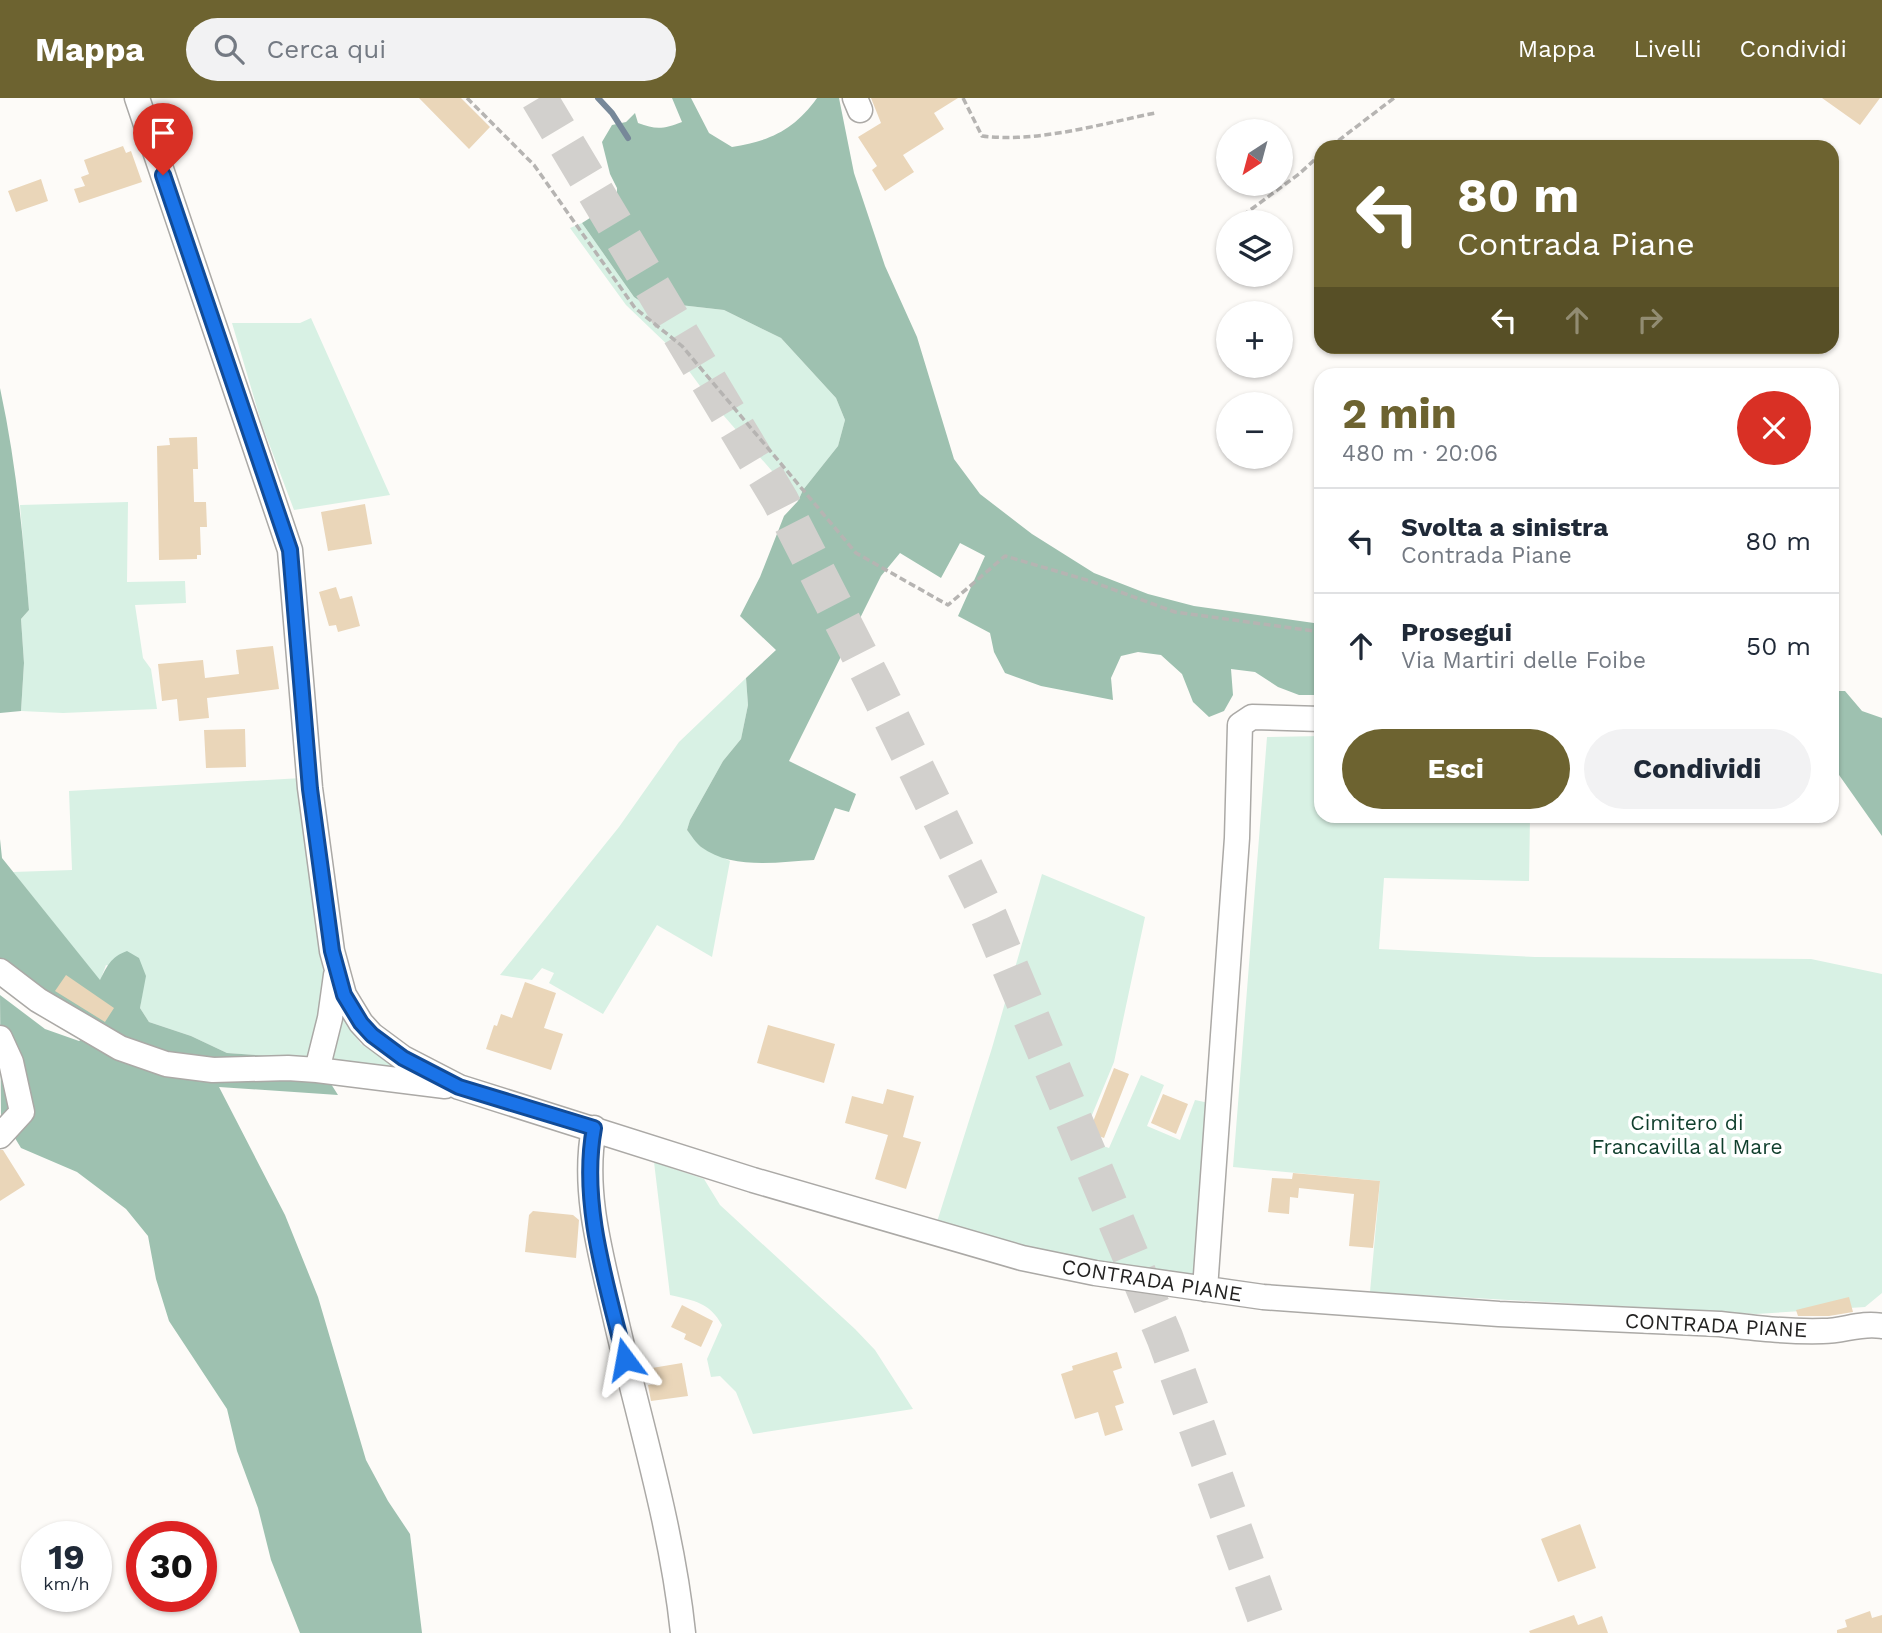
<!DOCTYPE html>
<html lang="it">
<head>
<meta charset="utf-8">
<style>
	:root { --surface:#fff; --page:#f2f2f3; --text:#1f2937; --muted:#747a83; --line:#e0e1e3; --accent:#6d6330 }
	body { margin:0; font-family:"Work Sans",sans-serif; background:var(--page); color:var(--text); height:100vh; display:flex; flex-direction:column; font-size:26px; white-space:nowrap }
	* { box-sizing:border-box; margin:0 }
	p { font-size:23px; color:var(--muted) }
	.icon { flex:none; width:38px; height:38px; fill:none; stroke:currentColor; stroke-width:2; stroke-linecap:round; stroke-linejoin:round }
	.map { position:relative; flex:1; overflow:hidden }
	.side { position:absolute; left:1314px; top:270px; width:525px; height:455px; display:flex; flex-direction:column; background:var(--surface); border-radius:21px; box-shadow:0 2px 5px #0004 }
	.side>* { flex:none }
	.top-card { position:absolute; left:1314px; top:42px; width:525px; height:214px; border-radius:21px; box-shadow:0 2px 5px #0004; background:#6d6330; color:#fff; overflow:hidden }
	.needle { width:46px; rotate:216deg }
	.tools { position:absolute; left:1216px; top:21px; display:grid; gap:14px }
	.tools a { display:grid; place-items:center; width:77px; height:77px; border-radius:50%; background:var(--surface); box-shadow:0 2px 5px #0004; font-size:35px }
	.speed { position:absolute; left:21px; top:1423px; display:flex; gap:14px; font-size:35px; font-weight:700; text-align:center }
	.speed>* { display:grid; place-content:center; width:91px; height:91px; border-radius:50%; background:var(--surface); box-shadow:0 2px 5px #0004; line-height:1 }
	.speed small { font-size:18px; font-weight:400 }
	.speed .limit { border:10px solid #d22; background:#fff; color:#111 }
	.pin { position:absolute; display:grid; place-items:center; width:60px; height:60px; color:#fff; margin:-72px -30px; border-radius:50% 50% 50% 0; rotate:-45deg; box-shadow:0 0 7px #0007 }
	.pin .icon { rotate:45deg }
	.me { position:absolute; width:77px; margin:-38px; rotate:347deg; stroke-linejoin:round; filter:drop-shadow(0 0 5px #0008) }
	.turn { display:flex; align-items:center; gap:24px; height:147px; padding:0 28px; font-size:32px }
	.turn .icon { width:91px; height:91px; stroke-width:2.5 }
	.turn b { display:block; font-size:49px; line-height:60px }
	.lanes { display:flex; align-items:center; height:66px; padding:0 28px; background:#0003; justify-content:center; gap:35px; direction:ltr }
	.lanes .off { opacity:.35 }
	.round { display:grid; place-items:center; flex:none; width:74px; height:74px; border-radius:37px; background:var(--page) }
	.headline { display:flex; align-items:center; justify-content:space-between; height:119px; padding:0 28px }
	h1 { font-size:42px; font-weight:700; line-height:52px; color:var(--accent) }
	.primary-button { display:flex; gap:14px; margin-top:auto; padding:14px 28px }
	.primary-button a { flex:1; height:80px; border-radius:42px; background:var(--accent); color:#fff; font-size:28px; font-weight:700; line-height:80px; text-align:center }
	.primary-button a+a { background:var(--page); color:var(--text) }
	ul { padding:0; list-style:none }
	li { display:flex; align-items:center; gap:21px; height:105px; padding:0 28px; border-top:2px solid var(--line) }
	li div { flex:1 }
	li b { display:block; font-size:26px }
	li em { font-style:normal }
	header { display:flex; align-items:center; gap:42px; box-sizing:border-box; height:98px; padding:0 35px; background:var(--accent); color:#fff }
	header strong { font-size:33px }
	nav { display:flex; gap:38px; margin-inline-start:auto; font-size:24px }
	.search { width:490px; height:63px; background:var(--page); display:flex; align-items:center; gap:18px; box-sizing:border-box; padding:0 24px; border-radius:38px; color:var(--muted); font-size:26px }
	.map>svg:first-child { display:block }
	.green { fill:#d8f1e4 }
	.forest { fill:#9ec1b0 }
	.lines { fill:none; stroke-linecap:round; stroke-linejoin:round }
	.stream { stroke:#789; stroke-width:6 }
	.building { fill:#ead6b9 }
	.highway-tunnel { stroke:#d2d0cd; stroke-width:37; stroke-dasharray:37 18; stroke-linecap:butt }
	.minor-casing { stroke:#aba9a6; stroke-width:27 }
	.path { stroke:#b6b4b2; stroke-width:3.5; stroke-dasharray:7 3.5; stroke-linecap:butt }
	.minor { stroke:#fff; stroke-width:24 }
	.route-casing { stroke:#114b97; stroke-width:18 }
	.route { stroke:#1a73e8; stroke-width:12 }
	.labels { text-anchor:middle; dominant-baseline:central; stroke-width:7; stroke-linejoin:round; paint-order:stroke }
	.park-label { font-size:21px; fill:#103f2d; stroke:#fff }
	.street-label { font-size:21px; fill:#242322; stroke:#fff }
</style>
</head>
<body>
<header>
<strong>Mappa</strong>
<div class="search"><svg class="icon" aria-label="search" viewBox="0 0 24 24"><circle cx="10" cy="10" r="6"/><path d="M15 15l6 6"/></svg>Cerca qui</div>
<nav><a>Mappa</a><a>Livelli</a><a>Condividi</a></nav>
</header>
<div class="map">
<svg width="1882" height="1535" viewBox="0 0 1882 1535">
	<rect width="100%" height="100%" fill="#fdfbf8"/>
	<!-- green -->
	<path class="green" d="M582,125L634,199L665,220L680,207L724,212L781,240L836,300L845,322L838,348L803,392L798,403L711,303L675,254L626,207L570,130Z
		M311,220L390,397L294,412L262,327L232,225H300Z
		M128,404L127,484L185,483L186,505L135,507L143,560L151,571L157,611L63,615L21,613L24,565L21,521L29,512L20,407Z
		M746,580L748,607L741,641L723,663L690,722L687,732L701,749L730,763L712,859L657,827L603,916L549,885L554,875L542,870L532,882L500,877L619,729L679,644Z
		M1321,638V718H1530L1529,783L1384,780L1379,851L1535,859L1811,861L1882,876V1195L1865,1209L1756,1216L1370,1194L1380,1083L1233,1069L1267,639Z
		M302,680L324,881L320,927L310,961L227,955L191,938L149,924L140,910L145,878L106,867L100,883L13,774L72,772L69,693Z
		M1042,776L1145,819L1114,964L1082,1041L1109,1050L1141,977L1164,987L1147,1028L1180,1042L1195,1002L1214,1006L1202,1179L1058,1158L936,1127L992,950Z
		M339,915L361,946L400,972L329,967Z
		M654,1064L704,1081L720,1107L855,1231L875,1252L913,1311L753,1336L736,1294L720,1278L711,1279L707,1261L722,1227C709,1204 695,1203 670,1197Z"/>
	<!-- forest -->
	<path class="forest" d="M672,0H691L709,35L732,49C770,43 794,32 817,0H839L854,75L885,168L917,239L954,361L980,396L1032,436L1094,475L1148,496L1194,508L1321,526V597H1299L1278,589L1255,574L1231,571L1233,597L1224,613L1209,619L1193,604L1182,576L1161,557L1138,554L1121,558L1111,580L1113,602L1041,588L1005,575L994,554L990,535L958,518L985,458L960,445L941,480L900,455L881,478L789,663L856,696L849,714L835,710L814,762C778,764 732,772 701,749C696,745 691,737 687,732L690,722L723,663L741,641L748,607L746,580L776,552L740,518L760,479L784,418L798,403L803,392L838,348L845,322L836,300L781,240L724,212L680,207L665,220L634,199L582,125L601,113L617,98V90L610,76L602,44L612,27L626,24L635,15L638,25C656,32 664,31 682,24Z
		M0,290C16,364 23,437 29,512L21,521L24,565L21,613L0,615Z
		M1832,593H1845L1862,613L1882,620V738L1832,667Z
		M0,741L2,760L100,882C107,869 110,859 127,853L139,860L146,878L140,910L149,924L191,938L227,955L310,961L326,978L338,997L219,989L285,1117L318,1199L366,1362L388,1403L410,1436L422,1535H300L271,1462L258,1410L237,1353L227,1311L169,1223L156,1181L148,1138L126,1111L77,1074L21,1050L1,1017L0,897L45,931L79,943L89,936L0,867Z"/>
	<g class="lines">
		<!-- stream -->
		<path class="stream" d="M598,0L612,15L628,40"/>
	</g>
	<!-- building -->
	<path class="building" d="M419,0H461L490,29L469,51Z
		M871,0H958L934,15L944,31L903,57L914,74L885,93L872,72L877,68L858,39L881,25Z
		M1822,0H1880L1860,27Z
		M123,48L126,55L131,53L142,84L79,105L74,91L85,88L81,79L89,76L84,62Z
		M41,81L48,103L16,114L8,93Z
		M197,339L198,371H193L194,404H206L207,429H200L201,457H197V461L159,462L157,348L170,347L169,340Z
		M365,406L372,446L328,453L321,414Z
		M336,489L340,501L352,498L360,528L338,534L336,527L329,528L319,494Z
		M273,548L279,591L207,600L209,620L179,623L177,601L162,603L158,566L203,562L205,580L239,576L236,552Z
		M245,631L246,669L206,670L204,632Z
		M66,877L114,910L105,924L55,893Z
		M525,884L556,895L544,930L563,936L551,972L486,951L494,927L497,928L501,916L512,920Z
		M768,927L835,946L824,985L757,965Z
		M1114,970L1129,976L1104,1040L1089,1034Z
		M887,991L914,998L903,1039L921,1044L906,1091L875,1081L888,1037L845,1025L852,998L883,1006Z
		M1163,996L1188,1006L1176,1036L1151,1025Z
		M0,1052H3L25,1087L0,1103Z
		M1293,1075L1380,1083L1373,1150L1349,1148L1354,1096L1299,1090L1298,1100L1290,1099L1289,1116L1268,1114L1272,1080L1292,1081Z
		M533,1113L573,1117L579,1122L576,1160L525,1154L529,1117Z
		M1849,1199L1853,1214L1829,1218H1798L1796,1212Z
		M682,1207L713,1223L701,1249L684,1241L686,1236L671,1229Z
		M1117,1254L1122,1270L1113,1273L1124,1305L1115,1308L1123,1332L1105,1338L1098,1314L1075,1321L1061,1276L1073,1272L1072,1268Z
		M682,1265L688,1298L651,1303L648,1287L655,1286L652,1270Z
		M1580,1426L1596,1470L1558,1484L1541,1441Z
		M1870,1513L1872,1520L1882,1517V1535H1837V1532L1847,1529L1845,1522Z
		M1574,1517L1578,1527L1602,1518L1608,1535H1530L1529,1533Z"/>
	<g class="lines">
		<!-- highway-tunnel -->
		<path class="highway-tunnel" d="M539,0L780,402L875,587L989,819L1165,1240L1271,1535"/>
		<defs>
			<path id="minor" d="M137,0L290,452L310,690L332,853L344,897L361,925L372,937L403,960L459,989L753,1082L1022,1160L1095,1175L1263,1199L1499,1216L1720,1226C1754,1230 1788,1234 1823,1233C1844,1233 1861,1224 1882,1228
				M855,0L860,12
				M0,873L38,902L120,950L166,966L213,972L288,970L317,972L445,988
				M0,940L11,964L22,1014L0,1038
				M317,972L330,920L336,877
				M594,1030C582,1093 601,1157 615,1218C639,1323 672,1428 683,1535
				M1205,1191L1237,740L1240,627L1252,619L1321,621"/>
		</defs>
		<!-- minor casing -->
		<use href="#minor" class="minor-casing"/>
		<!-- path -->
		<path class="path" d="M467,0L534,67L635,210L682,248L856,455L948,507L1005,458L1090,483L1175,514L1321,534
			M963,0L982,38C1037,45 1101,26 1155,15
			M1330,49L1394,0
			M1234,124L1299,76L1321,56
			M1227,131L1228,129"/>
		<!-- minor -->
		<use href="#minor" class="minor"/>
	</g>
	<g class="lines">
		<defs>
			<path id="route" d="M163,77L290,452L310,691L332,853L344,897L361,925L372,937L403,960L459,989L594,1030C580,1106 607,1187 625,1261"/>
		</defs>
		<!-- route casing -->
		<use href="#route" class="route-casing"/>
		<!-- route -->
		<use href="#route" class="route"/>
	</g>
	<g class="labels">
		<!-- park labels -->
		<g class="park-label">
			<text x="1687" y="1024">Cimitero di<tspan x="1687" dy="24">Francavilla al Mare</tspan></text>
		</g>
		<!-- street labels -->
		<g class="street-label">
			<text transform="translate(1152 1182) rotate(9)">CONTRADA PIANE</text>
			<text transform="translate(1716 1227) rotate(3)">CONTRADA PIANE</text>
		</g>
	</g>
</svg>
<div class="tools">
<a><svg class="needle" viewBox="-14 -14 28 28"><path d="M0-13l5 13h-10z" fill="#e53935"/><path d="M0 13l5-13h-10z" fill="#747a83"/></svg></a>
<a><svg class="icon" aria-label="layers" viewBox="0 0 24 24"><path d="M12 4l9 5-9 5-9-5zM3 14l9 5 9-5"/></svg></a>
<a>+</a>
<a>−</a>
</div>
<div class="speed"><div>19<small>km/h</small></div><div class="limit">30</div></div>
<div class="pin" style="left:163px;top:77px;background:#d93025"><svg class="icon" aria-label="arrive" viewBox="0 0 24 24"><path d="M6 21V4h12l-3 4 3 4H6"/></svg></div>
<svg class="me" style="left:625px;top:1261px" viewBox="-20 -20 40 40"><path d="M0-17L14 15 0 8-14 15z" fill="#1a73e8" stroke="#fff" stroke-width="4"/></svg>
<div class="top-card">
<div class="turn"><svg class="icon" aria-label="left" viewBox="0 0 24 24"><path d="M17 20v-9H6M10 6l-5 5 5 5"/></svg><div><b>80 m</b>Contrada Piane</div></div>
<div class="lanes"><svg class="icon" aria-label="left" viewBox="0 0 24 24"><path d="M17 20v-9H6M10 6l-5 5 5 5"/></svg><svg class="icon off" aria-label="ahead" viewBox="0 0 24 24"><path d="M12 20V5M6 11l6-6 6 6"/></svg><svg class="icon off" aria-label="right" viewBox="0 0 24 24"><path d="M7 20v-9h11M14 6l5 5-5 5"/></svg></div>
</div>
<section class="side">
<div class="headline"><div><h1>2 min</h1><p>480 m · 20:06</p></div><a class="round" style="background:#d93025;color:#fff"><svg class="icon" aria-label="close" viewBox="0 0 24 24"><path d="M6 6l12 12M18 6L6 18"/></svg></a></div>
<ul>
<li><svg class="icon" aria-label="left" viewBox="0 0 24 24"><path d="M17 20v-9H6M10 6l-5 5 5 5"/></svg><div><b>Svolta a sinistra</b><p>Contrada Piane</p></div><em>80 m</em></li>
<li><svg class="icon" aria-label="ahead" viewBox="0 0 24 24"><path d="M12 20V5M6 11l6-6 6 6"/></svg><div><b>Prosegui</b><p>Via Martiri delle Foibe</p></div><em>50 m</em></li>
</ul>
<div class="primary-button"><a>Esci</a><a>Condividi</a></div>
</section>
</div>
</body>
</html>
